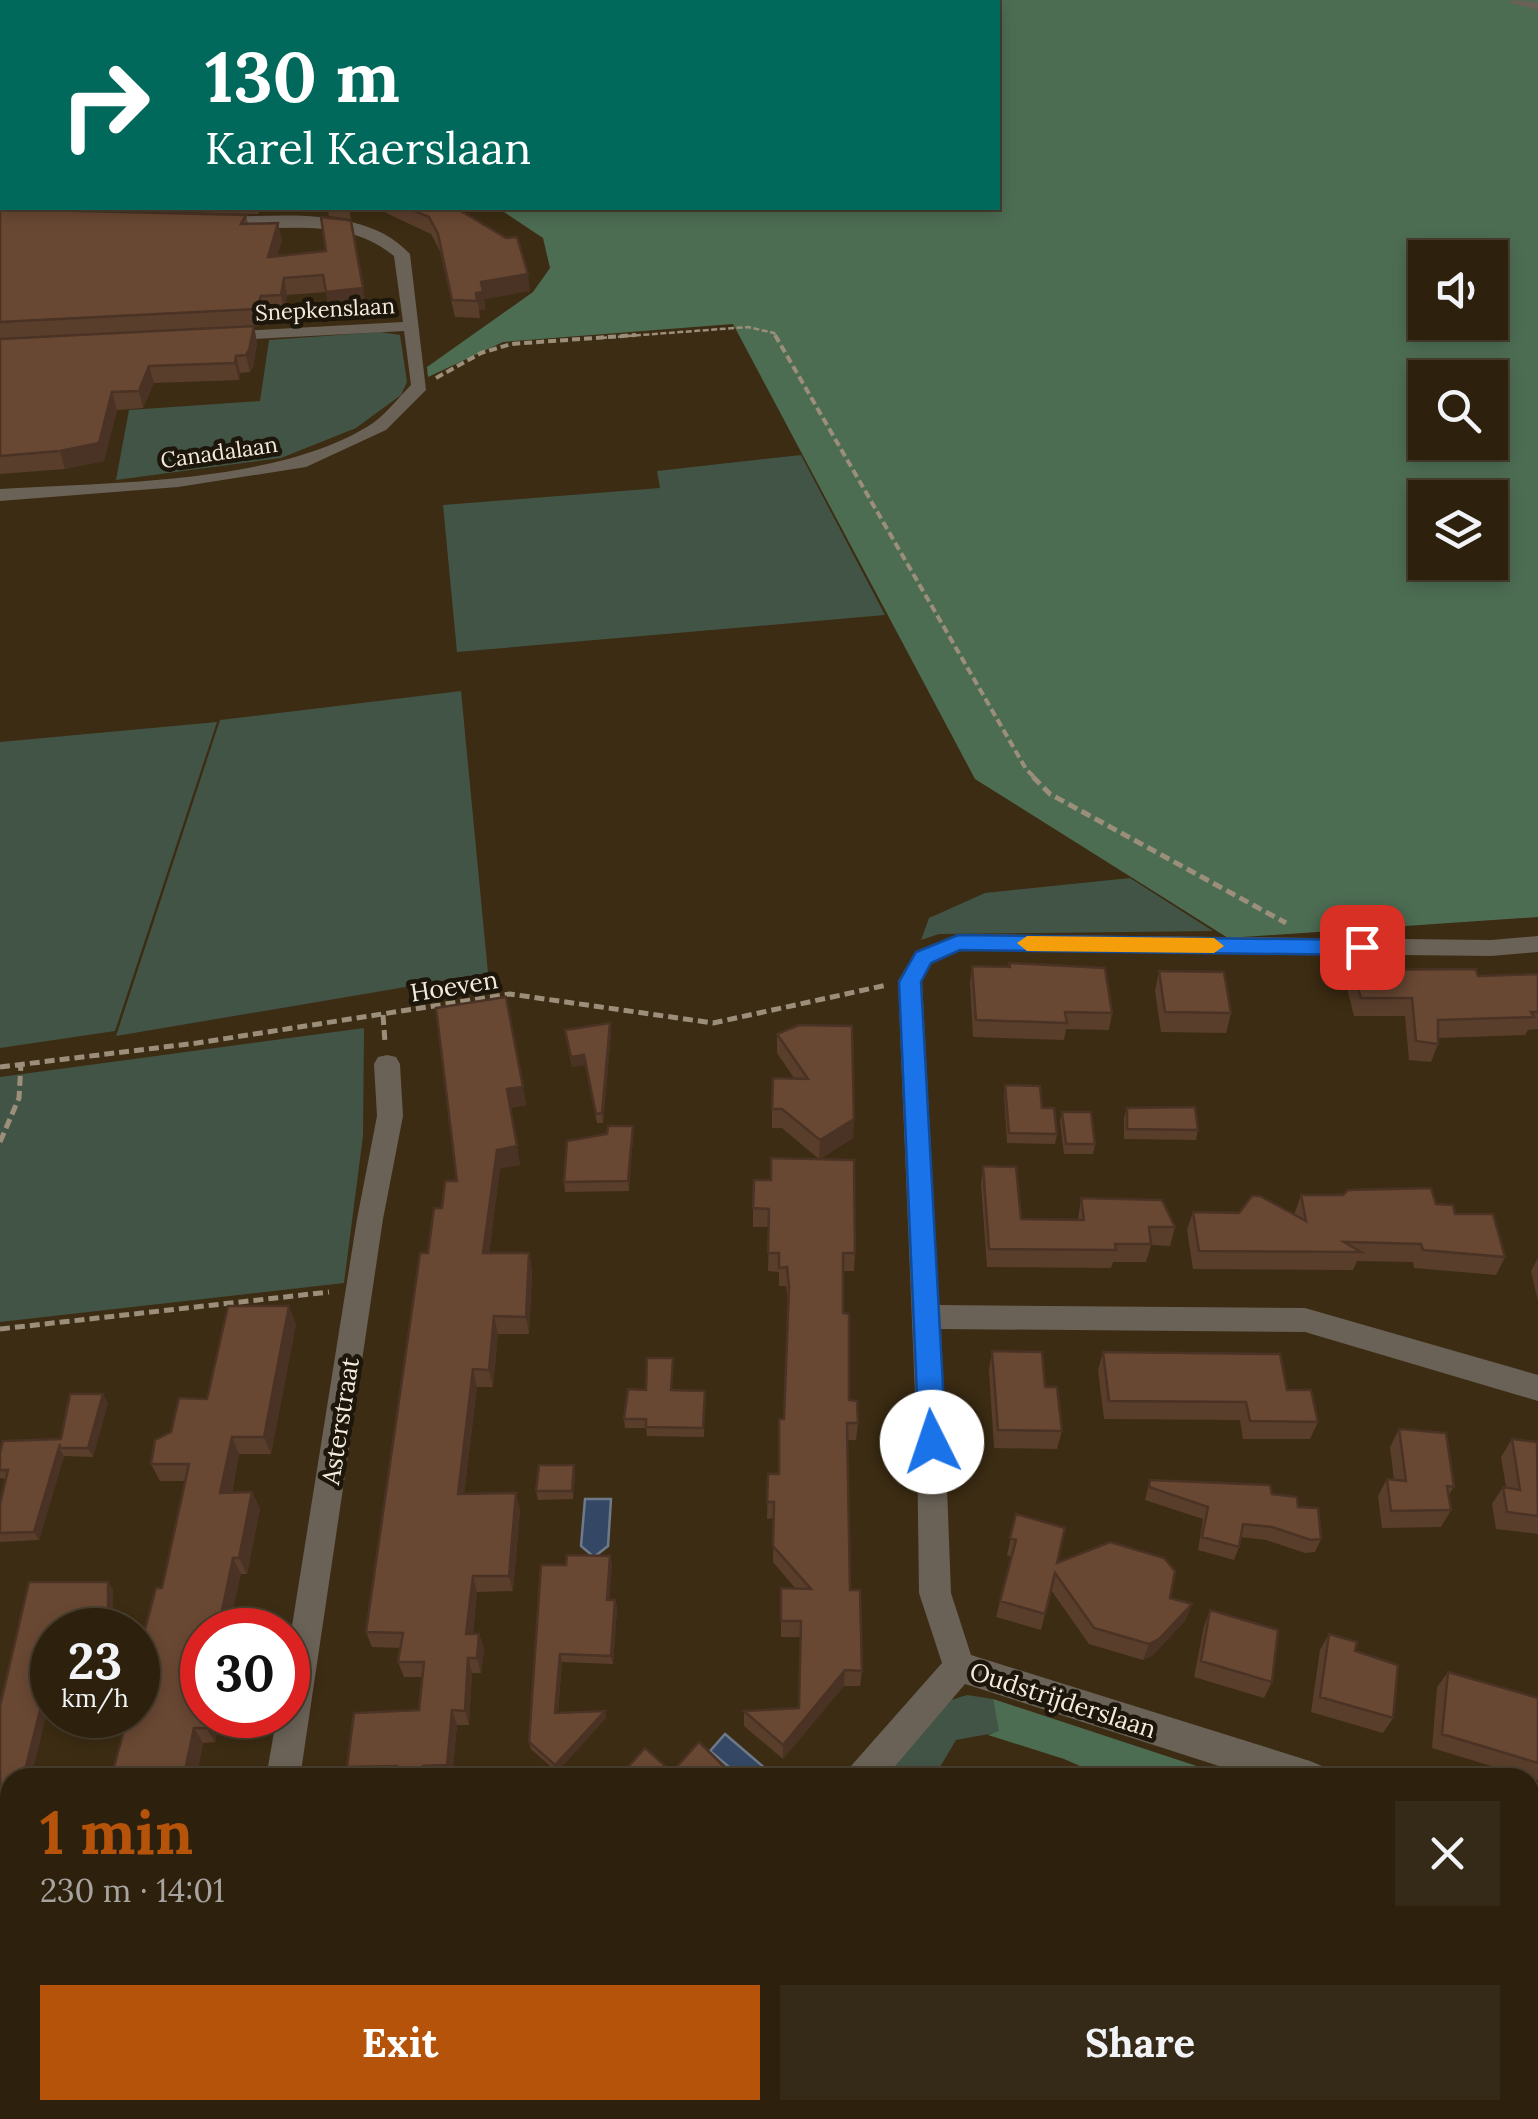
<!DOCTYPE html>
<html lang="en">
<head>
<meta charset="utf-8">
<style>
	:root { --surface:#2d210e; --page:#352917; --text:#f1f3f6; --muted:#a7a39e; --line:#483e2e; --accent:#b45309 }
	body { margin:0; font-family:Lora,serif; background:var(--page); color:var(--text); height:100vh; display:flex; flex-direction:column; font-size:38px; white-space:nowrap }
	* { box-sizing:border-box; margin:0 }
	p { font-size:32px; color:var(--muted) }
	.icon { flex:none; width:55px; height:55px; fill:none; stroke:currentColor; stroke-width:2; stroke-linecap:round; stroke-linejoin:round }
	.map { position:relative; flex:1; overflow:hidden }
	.side { position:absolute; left:0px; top:1768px; width:1540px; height:352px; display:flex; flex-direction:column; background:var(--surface); border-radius:30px 30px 0 0; box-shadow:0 5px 15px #0003,0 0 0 2px var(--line) }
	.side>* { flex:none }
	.guide { position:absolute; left:0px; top:0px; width:1000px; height:210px; box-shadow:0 5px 15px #0003,0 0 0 2px var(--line); background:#00695c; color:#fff; overflow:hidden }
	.fabs { position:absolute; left:1408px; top:240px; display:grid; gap:20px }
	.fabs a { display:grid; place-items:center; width:100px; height:100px; border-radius:0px; background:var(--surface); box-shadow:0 5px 15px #0003,0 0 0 2px var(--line); font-size:50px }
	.speed { position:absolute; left:30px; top:1608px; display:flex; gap:20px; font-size:50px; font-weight:700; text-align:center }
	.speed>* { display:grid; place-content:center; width:130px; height:130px; border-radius:50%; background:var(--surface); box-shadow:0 5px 15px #0003,0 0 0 2px var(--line); line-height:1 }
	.speed small { font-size:25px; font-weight:400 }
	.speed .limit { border:15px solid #d22; background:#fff; color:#111 }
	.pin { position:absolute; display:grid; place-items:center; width:85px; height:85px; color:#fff; margin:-42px; border-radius:20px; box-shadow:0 5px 15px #0006 }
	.me { position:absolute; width:110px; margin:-55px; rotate:356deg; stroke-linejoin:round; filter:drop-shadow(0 0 8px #0008) }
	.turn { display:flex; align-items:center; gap:35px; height:210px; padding:0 40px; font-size:45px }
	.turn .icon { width:130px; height:130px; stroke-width:2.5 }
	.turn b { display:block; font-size:70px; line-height:85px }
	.round { display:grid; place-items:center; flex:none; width:105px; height:105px; border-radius:0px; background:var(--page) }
	.headline { display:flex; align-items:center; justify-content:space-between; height:170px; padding:0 40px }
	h1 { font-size:60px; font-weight:700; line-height:75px; color:var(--accent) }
	.primary-button { display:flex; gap:20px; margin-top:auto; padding:20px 40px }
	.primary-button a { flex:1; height:115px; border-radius:0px; background:var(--accent); color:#fff; font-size:40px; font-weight:700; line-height:115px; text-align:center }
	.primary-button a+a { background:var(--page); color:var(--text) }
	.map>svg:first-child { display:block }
	.green { fill:#425445 }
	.forest { fill:#4d6d53; fill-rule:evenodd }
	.water { fill:#344865; stroke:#6e7989; stroke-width:2.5 }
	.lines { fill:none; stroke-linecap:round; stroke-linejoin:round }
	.stream { stroke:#6e7989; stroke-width:5 }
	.path-far2 { stroke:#9b8e7a; stroke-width:2.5; stroke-dasharray:6 2.5; stroke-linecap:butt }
	.path-far1 { stroke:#9b8e7a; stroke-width:4; stroke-dasharray:8 4; stroke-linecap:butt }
	.path { stroke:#9b8e7a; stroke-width:5; stroke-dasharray:10 5; stroke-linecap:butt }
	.street { fill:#6a6257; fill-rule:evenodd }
	.wall { fill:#5a3e2c }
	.shaded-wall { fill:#4a3224 }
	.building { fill:#694833; stroke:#4a3224; stroke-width:2.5 }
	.route { fill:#1a73e8; stroke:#114b97; stroke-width:2.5 }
	.slow { fill:#f59e0b }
	.labels { text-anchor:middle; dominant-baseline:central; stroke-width:9; stroke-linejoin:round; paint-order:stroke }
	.far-street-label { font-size:22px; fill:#f5ebdd; stroke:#1d160b }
	.street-label { font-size:25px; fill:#f5ebdd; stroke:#1d160b }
</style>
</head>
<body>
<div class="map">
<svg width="1538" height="2119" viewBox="0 0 1538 2119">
	<rect width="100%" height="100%" fill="#3c2c13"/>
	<!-- green -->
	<path class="green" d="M380,332L400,335L407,382L401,395L356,428L281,458L116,480L129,410L260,401L269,340Z
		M801,455L885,615L457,652L443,505L660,488L657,471Z
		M461,691L488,973L116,1036L220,720Z
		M217,722L115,1031L0,1048V742Z
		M1130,878L1213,931L939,934L921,940L929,918L985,893Z
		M364,1028L363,1136L344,1283L0,1322V1077Z
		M967,1695L993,1699L1000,1732L956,1740L934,1777L882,1778L951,1700Z"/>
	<!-- forest -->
	<path class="forest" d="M139,0H1538V917L1228,938L975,779L733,324L503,342L428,377L427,367L533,292L550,268L543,238L498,208H998V2ZM1425,258H1490V322H1425ZM1425,378H1490V442H1425ZM1425,498H1490V562H1425Z
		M993,1699L1230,1777H1105L1064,1759L988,1735L999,1731Z"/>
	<!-- water -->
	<path class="water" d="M585,1499H611L608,1546L594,1557L581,1546Z
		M725,1734L766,1769L759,1777H741L710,1751Z"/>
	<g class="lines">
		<!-- stream -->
		<path class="stream" d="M193,0L204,2"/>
		<!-- path-far2 -->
		<path class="path-far2" d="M601,338L748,327L774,333L777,338"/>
		<!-- path-far1 -->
		<path class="path-far1" d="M775,335L1026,769L1036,779
			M436,378L481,353L511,344L636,335"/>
		<!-- path -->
		<path class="path" d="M1033,777L1050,794L1286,923
			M383,1015L385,1042
			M0,1067L197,1043L510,994L713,1023L887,985
			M0,1142L19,1098L21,1064
			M0,1329L329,1292"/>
		<!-- street -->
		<path class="street" d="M1509,0L1538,2V10L1511,3Z
			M215,217C276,217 364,204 410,254L426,390L386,430L306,467L178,487L0,501V489C109,482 281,484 373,423C387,413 399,397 411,385L404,331L217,341L215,337L223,332L403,322L394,256C340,211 272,236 210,225L207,222Z
			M958,934L1491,940L1538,936V952L1491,956L961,950L932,963L922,981L939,1305L1305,1308L1538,1375V1401L1305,1332L941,1329L951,1593L971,1655L1310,1761L1322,1766L1327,1778H1256L965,1684L885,1778H846L851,1766L942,1663L919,1593L917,1442L898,981L916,951Z
			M387,1055L396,1057L400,1064L403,1116L383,1219L300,1778H266L277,1715H288V1651L357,1219L377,1116L374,1064L378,1057Z
			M1530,1829L1538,1832V1866L1530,1863Z
			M189,2110H361L357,2119H185Z
			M620,2110H658V2119H620Z"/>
	</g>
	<!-- wall -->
	<path class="wall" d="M0,144H2V208H262L258,214L0,208Z
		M327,208H349L351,219L329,216Z
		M385,208H461L462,211L530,291L484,299L485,310H479L480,318L455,317L440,251L431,234L386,213Z
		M0,209L246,215L248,224L282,240L277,256L326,251L366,305L329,309L326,292L287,295L284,312L265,313L260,326H254L257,343L253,367L250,372L240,373L239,380L154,383L143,408L117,410L104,461L65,469L0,474Z
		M1009,963L1112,1013L1109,1030L1066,1029L1064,1040L973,1037L970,983L972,966L1009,967Z
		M1353,970L1478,976L1538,974V1029L1528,1030L1525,1035L1438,1038V1044L1431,1062L1409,1060L1405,1016H1354L1347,988Z
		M1159,971L1231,1013L1226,1033L1161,1032L1155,991Z
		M610,1023L611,1033L603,1123H597L585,1065L572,1067L565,1030Z
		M777,1034L854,1119L853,1138L820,1159L855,1253L854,1271H843V1313L849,1400L858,1423L856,1440H847L850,1590L862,1671L860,1686H844L783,1759L744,1726V1711L799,1708L800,1637H781V1588L796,1589L773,1562L774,1518L767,1519L768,1474H778L784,1419L788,1302L786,1286H779V1272L768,1271L769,1227H753V1208L771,1180L819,1159L782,1128H772V1109L794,1078L777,1053Z
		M1005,1085L1042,1108L1057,1134L1055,1144L1007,1143L1004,1095Z
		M523,1087L526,1105L510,1108L520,1165L500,1168L489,1253H529L532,1271L529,1334H498L493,1387H477L464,1494L516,1493L520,1510L513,1591L477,1592L473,1634H479L484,1649L481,1673H472L469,1725H457L452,1778H352L347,1767L419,1710L423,1677H404L398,1662L401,1648L372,1647L366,1632L428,1253L442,1208Z
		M1127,1108L1198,1130L1196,1140L1124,1139V1118Z
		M1062,1112L1095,1144L1093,1154H1064L1060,1122Z
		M633,1126V1136L629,1191L565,1192L564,1182L607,1134Z
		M983,1166L1021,1219L1078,1220L1081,1198L1175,1227L1170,1246L1151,1245L1146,1262H1113L1111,1268L987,1267L981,1185Z
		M1301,1195L1436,1204L1455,1214L1505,1257L1496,1275L1414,1268L1413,1262L1357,1261L1353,1270L1193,1269L1187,1230L1193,1212L1294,1215Z
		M1538,1258V1301L1531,1271Z
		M296,1324L271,1454H239L232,1493L252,1492L260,1509L247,1574H241L202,1715H221L215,1742L203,1743L196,1778H111L141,1668L138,1663V1656L162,1588L185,1481H160L151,1464L207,1399Z
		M992,1351L1062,1431L1057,1449L994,1448L989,1370Z
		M1103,1352L1287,1390L1318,1422L1310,1439H1243L1240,1420L1104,1419L1098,1370Z
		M673,1358L672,1390L705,1391L704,1437L647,1436L646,1428H625L624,1419L646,1390Z
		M108,1403L93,1457L64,1456L39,1540L0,1542V1504L6,1479L0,1478V1453L61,1439Z
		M1399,1429L1454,1487L1448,1496L1451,1510L1441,1527L1382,1528L1378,1496L1387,1479L1394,1480L1390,1447Z
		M1512,1439L1538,1448V1534L1496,1529L1492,1504L1503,1487H1506L1501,1457Z
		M575,1474L573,1499L538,1500L536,1491Z
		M1150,1480L1272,1494L1298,1507L1321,1539L1315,1552L1305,1553L1266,1540L1241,1537L1239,1547L1234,1560L1198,1550L1203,1519L1145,1500Z
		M1016,1514L1057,1563L1192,1604L1185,1621L1153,1655L1143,1660L1089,1644L1051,1590L1041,1630L996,1617L1011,1557L1007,1555Z
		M610,1556L612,1564L609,1600H615L617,1608L613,1664L562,1662L558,1713L605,1711L606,1718L557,1772L531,1749L529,1742L566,1565Z
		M29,1582H108L113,1590V1615L91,1623L70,1624L10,1778V1820L0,1821V1706Z
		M1210,1610L1272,1682L1264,1698L1194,1677L1204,1626Z
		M1329,1634L1355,1651L1393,1718L1383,1733L1311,1712L1320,1650Z
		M1448,1672L1538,1698V1780L1432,1748L1437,1687Z
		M0,1926H10V2027H1L0,2034Z"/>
	<!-- shaded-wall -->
	<path class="shaded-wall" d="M278,223L282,240L271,274L268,257Z
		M528,274L530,291L484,299L485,310H479L476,293L481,282Z
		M284,278L287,295L284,312L281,295Z
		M363,288L366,305L329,309L326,292Z
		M261,296L265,313L260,326L257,309Z
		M254,326L257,343L253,367L250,372L246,355Z
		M236,356L240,373L239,380L235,363Z
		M149,366L154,383L143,408L139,391Z
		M112,392L117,410L104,461L65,469L60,451Z
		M610,1023L611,1033L603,1123L602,1113Z
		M584,1055L585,1065L572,1067L571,1057Z
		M523,1087L526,1105L510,1108L507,1089Z
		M854,1119L853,1138L819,1159L820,1140Z
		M633,1126V1136L629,1191L628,1181Z
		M517,1146L520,1165L500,1168L487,1271L483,1253L497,1150Z
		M529,1253L532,1271L529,1334L526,1317Z
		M289,1306L296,1324L271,1454L264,1437Z
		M494,1316L498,1334L493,1387L489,1370Z
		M473,1369L477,1387L462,1510L458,1494Z
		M103,1394L108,1403L93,1457L88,1448Z
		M232,1437L239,1454L228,1510L220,1493Z
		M59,1448L64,1456L39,1540L34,1532Z
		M574,1465L575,1474L573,1499L572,1491Z
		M252,1492L260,1509L247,1574L239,1558Z
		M516,1493L520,1510L513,1591L509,1576Z
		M610,1556L612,1564L609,1608L607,1600Z
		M233,1558L241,1574L229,1630H218Z
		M473,1576L477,1592L471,1649L466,1634Z
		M108,1582L113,1590V1615L91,1623L86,1615Z
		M615,1600L617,1608L613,1664L611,1656Z
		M1192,1604L1185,1621L1153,1655L1143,1660L1149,1644Z
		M64,1616L70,1624L68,1630H61Z
		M479,1634L484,1649L481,1673L477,1658Z
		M560,1654L562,1662L557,1721L555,1713Z
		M468,1658L472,1673L469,1725L465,1711Z
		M52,1663V1693L31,1778H23Z
		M845,1670L844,1686L783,1759V1745Z
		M452,1710L457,1725L452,1778L447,1765Z
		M605,1711L606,1718L557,1772L555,1765Z
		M209,1715H221L215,1742L206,1728Z
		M194,1728L203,1743L196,1778H186L184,1775Z"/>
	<!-- building -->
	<path class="building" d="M0,144H2V168L1,170L2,171V192H0Z
		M407,208H456L506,238L517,237L528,274L481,282L483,292L476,293L477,301L452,300L438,234L429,217Z
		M0,209L246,215L241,224L278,223L268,257L326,251L321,217L348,220L351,221L363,288L326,292L323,275L284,278L281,295L261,296L257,309L0,322Z
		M254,326L249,350L246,355L236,356L235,363L149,366L139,391L112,392L99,443L60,451L0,456V339Z
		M1009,963L1105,968L1112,1013L1065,1012L1067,1023L976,1020L972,966L1010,967Z
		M1476,969L1478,976L1538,974V1012H1531L1534,1017L1438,1020V1044L1416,1041L1412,998H1361L1353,970Z
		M1159,971L1224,972L1231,1013L1165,1012Z
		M506,997L523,1087L507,1089L517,1146L497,1150L483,1253H529L526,1317L494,1316L489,1370L473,1369L458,1494L516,1493L509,1576H473L466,1634H479L477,1658H468L465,1711L452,1710L447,1765L423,1766L422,1778H396L397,1766L347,1767L354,1713L419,1710L424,1662H398L403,1633L366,1632L420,1253H428L434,1208H442L445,1181H457L436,1008Z
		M610,1023L602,1113L596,1114L584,1055L571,1057L565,1030Z
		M799,1025L852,1026L854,1119L820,1140L782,1109H772L773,1078L808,1079L777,1034Z
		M1005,1085L1040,1086L1042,1108H1054L1057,1134L1009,1133Z
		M1195,1107L1198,1130L1127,1129V1108Z
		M1062,1112H1091L1095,1144H1066Z
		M608,1126H633L628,1181L564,1182L567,1141L607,1134Z
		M771,1158L854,1160L855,1253H843V1313L849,1314V1400L857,1401L858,1423H847L850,1590H860L862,1671L845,1670L783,1745L744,1711L799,1708L801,1621H781V1588L811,1589L773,1546L774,1502H767L768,1474H779V1419H784L789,1286L787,1267L779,1268V1253H768L769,1209L753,1208L754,1180H771Z
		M983,1166L1016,1167L1021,1219L1084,1220L1081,1198L1162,1200L1175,1227H1149L1151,1244H1115L1116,1250L989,1249Z
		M1431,1188L1436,1204L1453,1205L1455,1214H1493L1505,1257L1423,1250L1421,1244L1344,1242L1361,1252L1199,1251L1193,1212L1239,1213L1252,1196H1260L1306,1221L1301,1195H1343L1348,1190Z
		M228,1306H289L264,1437H232L220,1493L252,1492L239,1558H233L218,1630H202V1715H209L206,1728H194L184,1775H164V1778H111L128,1715H138V1681L143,1661H138V1656L156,1588H162L189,1464H151L155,1440L171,1432L179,1398L207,1399Z
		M992,1351L1042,1352L1045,1387H1057L1062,1431L998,1430Z
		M1103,1352L1280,1354L1287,1390H1311L1318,1422L1250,1421L1246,1402L1109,1401Z
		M647,1358H673L671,1390L705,1391L703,1428L646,1427V1419H624L628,1389L646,1390Z
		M70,1394H103L88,1448H59L60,1444L34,1532L0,1533V1504L8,1470H0V1453L3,1441L61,1439Z
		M1399,1429L1446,1433L1454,1487L1447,1486L1451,1510L1391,1511L1387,1479L1406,1481Z
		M1512,1439L1537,1442L1538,1516L1507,1512L1503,1487L1520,1490Z
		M539,1465H574L572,1491H536Z
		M1150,1480L1270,1485L1272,1494L1297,1497L1298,1507L1318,1508L1321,1539L1311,1540L1272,1527L1243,1524L1239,1547L1202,1537L1208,1507L1149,1487Z
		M1016,1514L1065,1528L1057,1563L1110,1542L1164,1558L1175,1571L1170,1598L1192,1604L1159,1639L1149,1644L1094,1628L1055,1573L1045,1614L1000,1601L1016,1540L1010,1538Z
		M567,1555L610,1556L607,1600H615L611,1656L560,1654L555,1713L605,1711L555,1765L529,1742L541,1565H566Z
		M29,1582H108V1607L86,1615L64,1616L61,1630H52V1663L23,1778H10V1813H0V1706Z
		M1210,1610L1278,1630L1272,1682L1201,1661Z
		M1329,1634L1357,1642L1355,1651L1398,1665L1393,1718L1320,1697Z
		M1448,1672L1538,1698V1763L1442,1734Z
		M699,1742L736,1778H618L645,1748L672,1772Z
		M0,1926H10V2015L0,2016Z
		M744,2110H834V2119H744Z"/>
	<!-- route -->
	<path class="route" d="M958,935L1362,940L1373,947L1362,955L960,950L931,963L921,982L946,1442L942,1451L932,1454L923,1451L919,1442L899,982L916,952Z"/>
	<!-- slow -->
	<path class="slow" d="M1027,936L1214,938L1224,946L1214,953L1027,951L1017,943Z"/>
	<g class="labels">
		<!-- far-street labels -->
		<g class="far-street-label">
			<text transform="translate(325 309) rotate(-3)">Snepkenslaan</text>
			<text transform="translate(219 452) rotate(-8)">Canadalaan</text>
		</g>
		<!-- street labels -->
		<g class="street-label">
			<text transform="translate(454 986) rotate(-9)">Hoeven</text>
			<text transform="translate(340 1421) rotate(-81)">Asterstraat</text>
			<text transform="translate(1063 1700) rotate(18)">Oudstrijderslaan</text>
		</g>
	</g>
</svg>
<div class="fabs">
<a><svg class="icon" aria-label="sound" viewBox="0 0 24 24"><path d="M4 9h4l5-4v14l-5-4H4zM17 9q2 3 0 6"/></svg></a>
<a><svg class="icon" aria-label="search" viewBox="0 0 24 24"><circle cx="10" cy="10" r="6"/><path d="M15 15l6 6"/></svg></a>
<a><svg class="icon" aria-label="layers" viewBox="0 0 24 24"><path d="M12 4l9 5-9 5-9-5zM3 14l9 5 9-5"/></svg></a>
</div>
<div class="speed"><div>23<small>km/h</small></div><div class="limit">30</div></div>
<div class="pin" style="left:1362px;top:947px;background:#d93025"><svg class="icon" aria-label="arrive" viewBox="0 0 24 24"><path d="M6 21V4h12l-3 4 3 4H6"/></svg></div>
<svg class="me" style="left:932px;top:1442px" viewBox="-20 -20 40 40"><circle r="19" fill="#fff"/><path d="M0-13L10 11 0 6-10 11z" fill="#1a73e8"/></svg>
<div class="guide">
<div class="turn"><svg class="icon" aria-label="right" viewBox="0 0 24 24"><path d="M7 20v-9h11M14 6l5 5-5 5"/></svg><div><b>130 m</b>Karel Kaerslaan</div></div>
</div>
<section class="side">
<div class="headline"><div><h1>1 min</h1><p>230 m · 14:01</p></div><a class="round"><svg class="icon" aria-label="close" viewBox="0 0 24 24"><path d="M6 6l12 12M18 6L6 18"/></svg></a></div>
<div class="primary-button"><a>Exit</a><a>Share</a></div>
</section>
</div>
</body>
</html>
